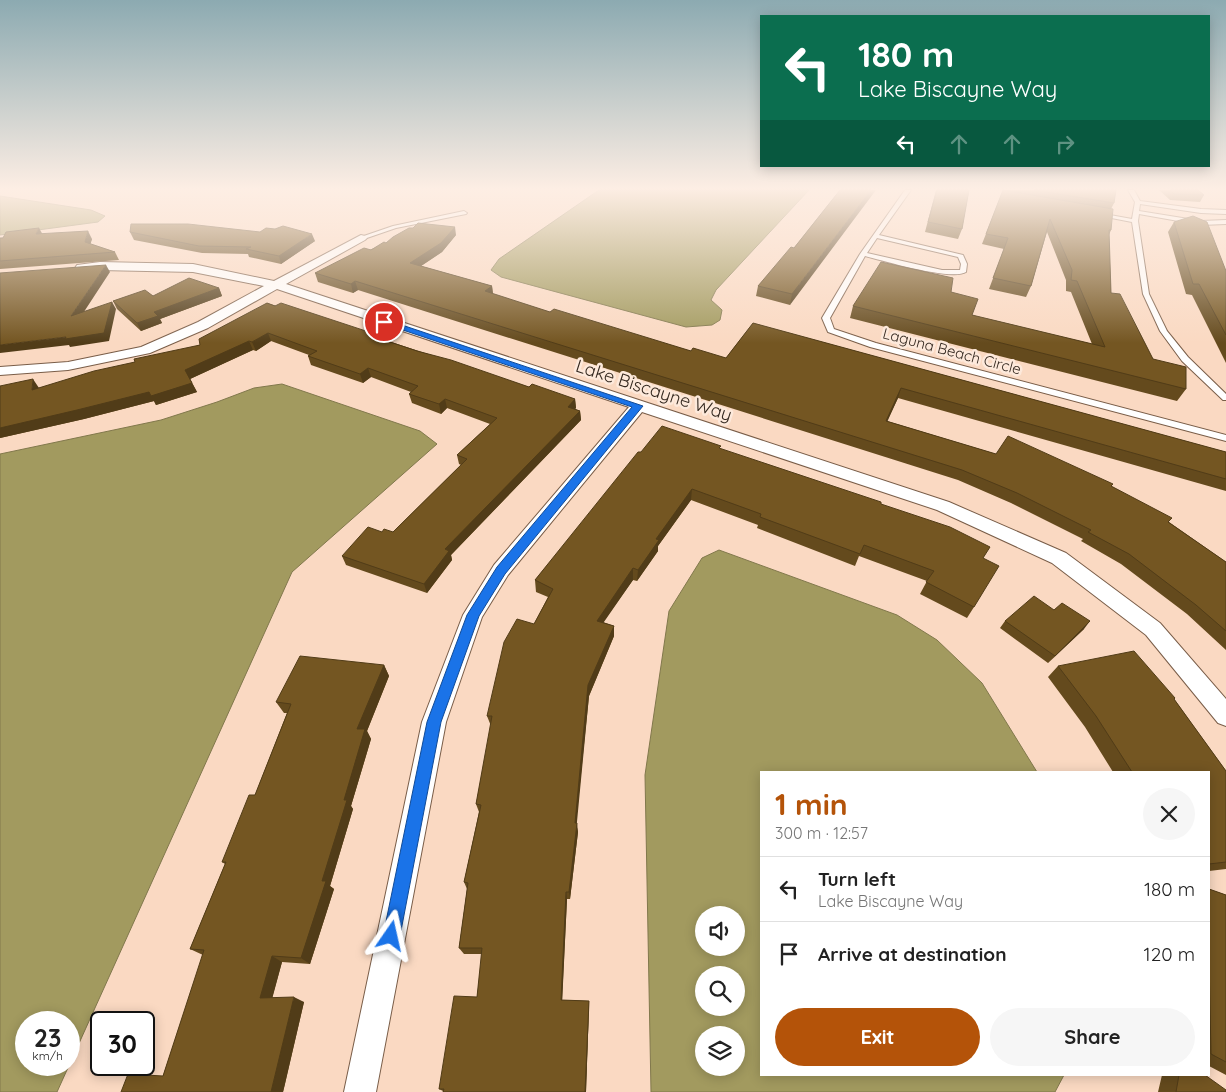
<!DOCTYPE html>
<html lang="en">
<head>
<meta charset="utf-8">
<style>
	:root { --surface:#fff; --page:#f6f6f6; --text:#222; --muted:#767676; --line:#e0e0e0; --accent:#b45309 }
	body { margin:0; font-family:Quicksand,sans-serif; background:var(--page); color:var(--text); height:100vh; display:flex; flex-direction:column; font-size:19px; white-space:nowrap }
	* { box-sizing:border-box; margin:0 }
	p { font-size:16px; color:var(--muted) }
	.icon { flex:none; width:28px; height:28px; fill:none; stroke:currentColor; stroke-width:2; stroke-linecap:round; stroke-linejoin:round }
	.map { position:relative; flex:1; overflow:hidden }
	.sheet { position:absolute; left:760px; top:771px; width:450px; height:305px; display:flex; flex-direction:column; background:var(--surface); border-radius:0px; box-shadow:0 2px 12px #0003 }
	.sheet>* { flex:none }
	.top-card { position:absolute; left:760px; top:15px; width:450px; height:152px; border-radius:0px; box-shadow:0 2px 12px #0003; background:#0b6e4f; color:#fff; overflow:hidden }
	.fabs { position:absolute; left:695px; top:906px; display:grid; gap:10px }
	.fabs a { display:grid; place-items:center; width:50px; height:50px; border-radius:50%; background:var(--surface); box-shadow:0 2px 12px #0003; font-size:25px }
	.speed { position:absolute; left:15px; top:1011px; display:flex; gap:10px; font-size:25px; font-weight:700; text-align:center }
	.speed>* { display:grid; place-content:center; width:65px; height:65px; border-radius:50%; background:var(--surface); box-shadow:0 2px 12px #0003; line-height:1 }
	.speed small { font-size:12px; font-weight:400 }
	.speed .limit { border:2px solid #111; border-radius:8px; background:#fff; color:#111 }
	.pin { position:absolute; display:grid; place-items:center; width:42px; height:42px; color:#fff; margin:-21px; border:2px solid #fff; border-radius:50%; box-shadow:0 1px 5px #0007 }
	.me { position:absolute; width:55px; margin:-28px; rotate:11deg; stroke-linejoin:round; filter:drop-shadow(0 0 4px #0008) }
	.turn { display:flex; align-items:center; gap:18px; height:105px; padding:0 15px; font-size:22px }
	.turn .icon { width:65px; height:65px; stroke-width:2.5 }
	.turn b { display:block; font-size:35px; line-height:42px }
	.lanes { display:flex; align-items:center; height:48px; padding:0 15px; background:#0003; justify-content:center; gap:25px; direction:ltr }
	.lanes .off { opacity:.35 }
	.round { display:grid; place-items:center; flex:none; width:52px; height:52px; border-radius:26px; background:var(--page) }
	.overview { display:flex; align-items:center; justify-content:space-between; height:85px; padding:0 15px }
	h1 { font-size:30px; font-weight:700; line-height:38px; color:var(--accent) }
	.cta { display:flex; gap:10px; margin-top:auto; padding:10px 15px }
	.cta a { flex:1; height:58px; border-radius:30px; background:var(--accent); color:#fff; font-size:20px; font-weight:700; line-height:58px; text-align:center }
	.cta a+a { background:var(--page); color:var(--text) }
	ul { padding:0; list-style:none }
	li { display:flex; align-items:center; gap:15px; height:65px; padding:0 15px; border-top:1px solid var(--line) }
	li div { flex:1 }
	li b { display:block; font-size:19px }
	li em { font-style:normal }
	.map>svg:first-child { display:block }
	.water { fill:#a29a5f; stroke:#81784c; fill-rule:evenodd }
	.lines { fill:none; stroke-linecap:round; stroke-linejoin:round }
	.service-casing { stroke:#795d48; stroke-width:2 }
	.minor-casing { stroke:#795d48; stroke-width:2 }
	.service { fill:#fff; fill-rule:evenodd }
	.minor { fill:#fff; fill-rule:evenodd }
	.wall { fill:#644a1d }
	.shaded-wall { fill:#513c18 }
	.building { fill:#745622; stroke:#513c18 }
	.route { fill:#1a73e8; stroke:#114b97 }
	.labels { text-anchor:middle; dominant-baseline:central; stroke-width:5; stroke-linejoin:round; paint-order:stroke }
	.far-street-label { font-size:15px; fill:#352920; stroke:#fde9db }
	.street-label { font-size:18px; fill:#352920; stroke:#fde9db }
</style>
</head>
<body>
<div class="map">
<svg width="1226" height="1092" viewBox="0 0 1226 1092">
	<rect width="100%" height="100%" fill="#fad9c2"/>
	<!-- water -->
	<path class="water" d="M599,190H809L716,290L711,300L722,310L720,320L712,325L686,327L501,277L491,270L499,259Z
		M0,196L91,210L105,216L98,222L0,235Z
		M282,384L420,431L437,444L292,572L57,1092H0V454L161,420L217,402L254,388ZM26,1022H69V1065H26Z
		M719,550L897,615L937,640L982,683L1037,772H761V1075H1064L1055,1092H651L645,775L669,611L702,558ZM704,915H736V948H704ZM704,975H736V1008H704ZM704,1035H736V1068H704Z"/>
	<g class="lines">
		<defs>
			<path id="service" d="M905,190H911L879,235L963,255L967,264L966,272C952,281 884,261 865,256L830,318L834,329L876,343L1226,435V441L870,347L828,332L822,318L860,254ZM877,238L958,257L961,264L960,270H942L867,253Z
				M1128,190H1134L1140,201L1201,209L1226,210V214L1201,213L1140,204L1139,211L1201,221L1226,220V224L1201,225L1139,214L1138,221L1149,294L1167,331L1188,357L1226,394V400H1223L1182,361L1160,331L1143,294L1132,222L1096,215L1099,213L1132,219L1135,202Z
				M464,211L467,213L466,214L396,228L361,240L358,238L393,226Z"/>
			<path id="minor" d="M361,235L365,236L367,238L365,240L286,284L949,502L1066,553L1160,623L1226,699V726L1218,723L1146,635L1052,563L937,510L642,412L508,575L482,617L446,722L376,1092H344L422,722L463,615L494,565L629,407L277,289L208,328L150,353L68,370L0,375V367L68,362L141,347L198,322L264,286L193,272L100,270L81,272L75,268L77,265L100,262L193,264L274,281Z"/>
		</defs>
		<!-- service casing -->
		<use href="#service" class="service-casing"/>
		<!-- minor casing -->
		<use href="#minor" class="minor-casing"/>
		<!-- service -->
		<use href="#service" class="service"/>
		<!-- minor -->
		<use href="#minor" class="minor"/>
	</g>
	<!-- wall -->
	<path class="wall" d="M840,190L790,305L756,296L758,286L794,248Z
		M936,190H969L962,229L958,239L925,232Z
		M1003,190H1116L1114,203L1111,209V230L1109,235L1111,293L1153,359L1186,389L1177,401L850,318L853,306L951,292L972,315L1092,344L1071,292L1066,291V280L1047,232L1031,286L1026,297L989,289L1004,249L982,244Z
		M1159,190H1198L1204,195L1200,202L1170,200Z
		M1174,222L1226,271V363L1192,295L1186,294L1168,232Z
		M130,232H260L315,241L281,264L249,257L248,254L202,253L134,240Z
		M42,234L92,239L90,244L115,252L119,260L0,269V238Z
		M456,235L442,252L421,266L492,286L493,294L550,312L691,351L726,358L753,323L1226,452V491L898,398L887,421L996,454L1111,486L1169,522L1226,562V650L1187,614L1121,564L1081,541L1083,539L1011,503L958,480L358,290L353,293L318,282L315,273L386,243Z
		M219,288L222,296L160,319L162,323L141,331L117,309L113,301Z
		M267,303L379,338L529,387L575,399L576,408L575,409L580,411L581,420L451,555L452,560L427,593L346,565L342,556L382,532H393L461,465L459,464L457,455L490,424L447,408L441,414L412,403L409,394L411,392L371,377L363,383L311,365L308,356L309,355L271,341L256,351L253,350L190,379L197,392L156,405L154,401L84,419L0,438V386L39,388L200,345Z
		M720,449L881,504L983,558L974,607L967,618L920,594L927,581L859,556L855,566L757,528L758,525L691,500L658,546V551L637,581L633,580L603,622L614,626V636L589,696L576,823L578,832L570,899H567L562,1000L589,1001V1006L586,1092H443V1091L439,1089L477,997L482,954H464L459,948L467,889L464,882L479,812L476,804L491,726L487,716L534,624L548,597L536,592L535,580L641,452Z
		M1005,621L1084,629L1048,663L1000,628Z
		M384,665L389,676L367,731L371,739L351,806L353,809L330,886L334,889L310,964L282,962L272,998L304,1002L283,1092H121L163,1076L203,955L190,949L225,864L222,862L255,795L287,713H284L276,702Z
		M1058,666L1174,699L1226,771V869L1209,871V772H1113L1085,727L1048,677Z
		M1209,889L1226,895V1075L1209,1066Z
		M1162,1075H1205L1226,1092H1158Z"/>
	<!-- shaded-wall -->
	<path class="shaded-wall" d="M871,190H876L790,305L792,294Z
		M455,227L456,235L442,252L412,272L410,263Z
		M39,228L43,235L36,234Z
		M88,231L92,239L89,249L85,242Z
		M312,234L315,241L281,264L279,256Z
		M106,265L110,272L76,324L71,316Z
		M355,281L358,290L353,293L351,284Z
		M492,286L493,295L485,291Z
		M219,288L222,296L160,319L162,323L141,331L137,323L154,312Z
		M112,302L116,309L109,341L70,347L69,345L0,353V345L66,337Z
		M268,333L271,341L256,351L252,342Z
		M249,341L253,350L190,379L197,392L156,405L154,401L84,419L0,438V428L185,370Z
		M368,368L371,377L363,383L360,374Z
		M33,379L39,388L32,390Z
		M901,388L898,398L883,431L886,421Z
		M445,399L447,408L441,414L439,404Z
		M575,399L576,408L568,416V407Z
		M580,411L581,420L451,555L452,560L427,593L424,584L445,549Z
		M692,489L691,500L658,546V551L637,581L638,570L656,539Z
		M633,568V580L597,632V621Z
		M1090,621L1084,629L1048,663Z
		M614,626V636L589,696L576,832L575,823L588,685Z
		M384,665L389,676L367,731L371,739L351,806L353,809L330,886L334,889L310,964L301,958L344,800L357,729Z
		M577,823L578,832L570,899L569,892Z
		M566,892L567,899L562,1005L561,1000Z
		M272,956L282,962L271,1003L260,998Z
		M294,997L304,1002L285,1084L283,1092H271Z
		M589,1001V1006L586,1092H585Z"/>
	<!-- building -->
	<path class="building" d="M840,190H871L792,294L758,286L791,247L794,248Z
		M937,190H969L962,229L928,222Z
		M1003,190L1113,209L1111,230H1109L1111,293L1120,294L1153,359L1186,367V389L853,306L881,262L953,278L951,292L978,299L972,315L1105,347L1077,281L1071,280L1072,270L1050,219L1031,286L993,278L1008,238L986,234Z
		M1034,190H1116L1114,203Z
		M1170,190H1198L1204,195L1174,194Z
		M1193,216L1207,222L1226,271V335L1199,284H1193L1174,222Z
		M418,223L455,227L441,243L410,263L492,286L485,291L550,312L554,309L691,351L693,348L726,358L753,323L1226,452V479L901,388L886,421L996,454L1008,436L1113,484L1111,486L1172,518L1168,522L1226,562V631L1196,605L1129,554L1088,532L1091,530L1017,493L962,470L355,281L351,284L315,273L364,248L371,250L384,242L386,243L393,237L409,228H413Z
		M131,224H188L260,232L266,228L275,229L283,226L312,234L279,256L246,249L251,247L199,246L130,232Z
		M39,228L36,234L88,231L85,242L115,252L0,261V238H3L6,232Z
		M106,265L71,316L112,302L104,333L65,339L66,337L0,345V273Z
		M189,278L219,288L154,312L158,316L137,323L113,301L145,290L153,296Z
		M267,303L275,306L281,303L378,335L375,337L417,351L451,360L529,387L532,384L575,399L568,407L580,411L445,549L449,551L424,584L342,556L368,527L382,532L384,529L393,532L467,459L457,455L497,418L445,399L439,404L409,394L418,386L368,368L360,374L308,356L317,351L268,333L252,342L249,341L185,370L192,383L151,396L149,392L77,410L0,428V386L33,379L32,390L94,371L135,362L134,359L200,345L199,339Z
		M662,426L721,446L719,448L881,502V504L950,527L990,547L983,558L999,566L974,607L926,582L934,571L864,545L860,554L760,517L761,514L692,489L656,539L659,540L638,570L633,568L597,621L614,626L588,685L575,823H577L569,892H566L561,1000L589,1001L585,1092H443L444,1089H439L454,996L477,997L482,948H459L468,883L464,882L481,805L476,804L492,716H487L504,642L517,619L534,624L553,589L535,580L638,452H641Z
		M1034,596L1054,610L1062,603L1090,621L1055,656L1005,621Z
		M1134,651L1175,698L1174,699L1226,771V862L1209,864V772H1132L1096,716L1058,666Z
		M300,656L384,665L357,729H365L344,800H347L322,881H326L301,958L272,956L260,998L294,997L271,1092H121L128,1074L163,1076L204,950L190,949L226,862H222L249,795H255L291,704L276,702Z
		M1209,889L1226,895V1062L1211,1054L1209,958Z
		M1179,1075H1205L1226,1090V1092H1176Z"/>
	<!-- sky -->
	<linearGradient id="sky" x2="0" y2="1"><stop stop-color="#8caab1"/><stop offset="0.55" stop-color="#fdeee4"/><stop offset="1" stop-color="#fdeee4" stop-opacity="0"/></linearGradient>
	<rect width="1226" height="343" fill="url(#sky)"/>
	<!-- route -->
	<path class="route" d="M384,319L643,406L505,574L479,616L441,722L400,936L397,942L391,945L385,942L383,936L427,722L467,615L497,567L632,407L382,323L380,322Z"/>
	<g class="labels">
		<!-- far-street labels -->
		<g class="far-street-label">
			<text transform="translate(952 351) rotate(15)">Laguna Beach Circle</text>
		</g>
		<!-- street labels -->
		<g class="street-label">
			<text transform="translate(654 390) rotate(18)">Lake Biscayne Way</text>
		</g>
	</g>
</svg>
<div class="fabs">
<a><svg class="icon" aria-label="sound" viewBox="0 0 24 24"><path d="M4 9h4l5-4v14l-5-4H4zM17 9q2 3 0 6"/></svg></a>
<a><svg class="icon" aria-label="search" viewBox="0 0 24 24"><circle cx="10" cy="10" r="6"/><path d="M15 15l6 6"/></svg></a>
<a><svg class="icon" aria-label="layers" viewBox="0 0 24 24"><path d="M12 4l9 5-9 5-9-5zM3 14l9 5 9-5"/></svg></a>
</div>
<div class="speed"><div>23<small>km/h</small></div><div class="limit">30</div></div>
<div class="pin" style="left:384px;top:322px;background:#d93025"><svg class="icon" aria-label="arrive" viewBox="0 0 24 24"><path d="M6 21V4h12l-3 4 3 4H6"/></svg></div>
<svg class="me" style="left:391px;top:936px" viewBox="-20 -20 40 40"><path d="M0-17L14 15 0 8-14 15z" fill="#1a73e8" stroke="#fff" stroke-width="4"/></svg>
<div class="top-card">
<div class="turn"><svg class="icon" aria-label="left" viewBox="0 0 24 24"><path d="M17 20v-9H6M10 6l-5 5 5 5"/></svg><div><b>180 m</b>Lake Biscayne Way</div></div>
<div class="lanes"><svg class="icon" aria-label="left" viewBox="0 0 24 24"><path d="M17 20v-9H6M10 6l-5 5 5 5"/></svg><svg class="icon off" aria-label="ahead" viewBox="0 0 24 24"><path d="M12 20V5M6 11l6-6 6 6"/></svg><svg class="icon off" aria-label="ahead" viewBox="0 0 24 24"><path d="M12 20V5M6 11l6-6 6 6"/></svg><svg class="icon off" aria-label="right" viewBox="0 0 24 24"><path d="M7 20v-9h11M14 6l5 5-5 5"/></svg></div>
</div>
<section class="sheet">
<div class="overview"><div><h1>1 min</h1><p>300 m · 12:57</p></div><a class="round"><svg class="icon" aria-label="close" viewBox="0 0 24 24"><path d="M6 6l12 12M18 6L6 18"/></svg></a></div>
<ul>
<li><svg class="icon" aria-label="left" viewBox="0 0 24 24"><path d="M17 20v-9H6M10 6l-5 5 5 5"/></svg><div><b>Turn left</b><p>Lake Biscayne Way</p></div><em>180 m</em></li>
<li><svg class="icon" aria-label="arrive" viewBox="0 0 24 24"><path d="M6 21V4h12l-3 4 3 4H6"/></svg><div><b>Arrive at destination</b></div><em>120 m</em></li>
</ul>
<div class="cta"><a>Exit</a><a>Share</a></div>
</section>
</div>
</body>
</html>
